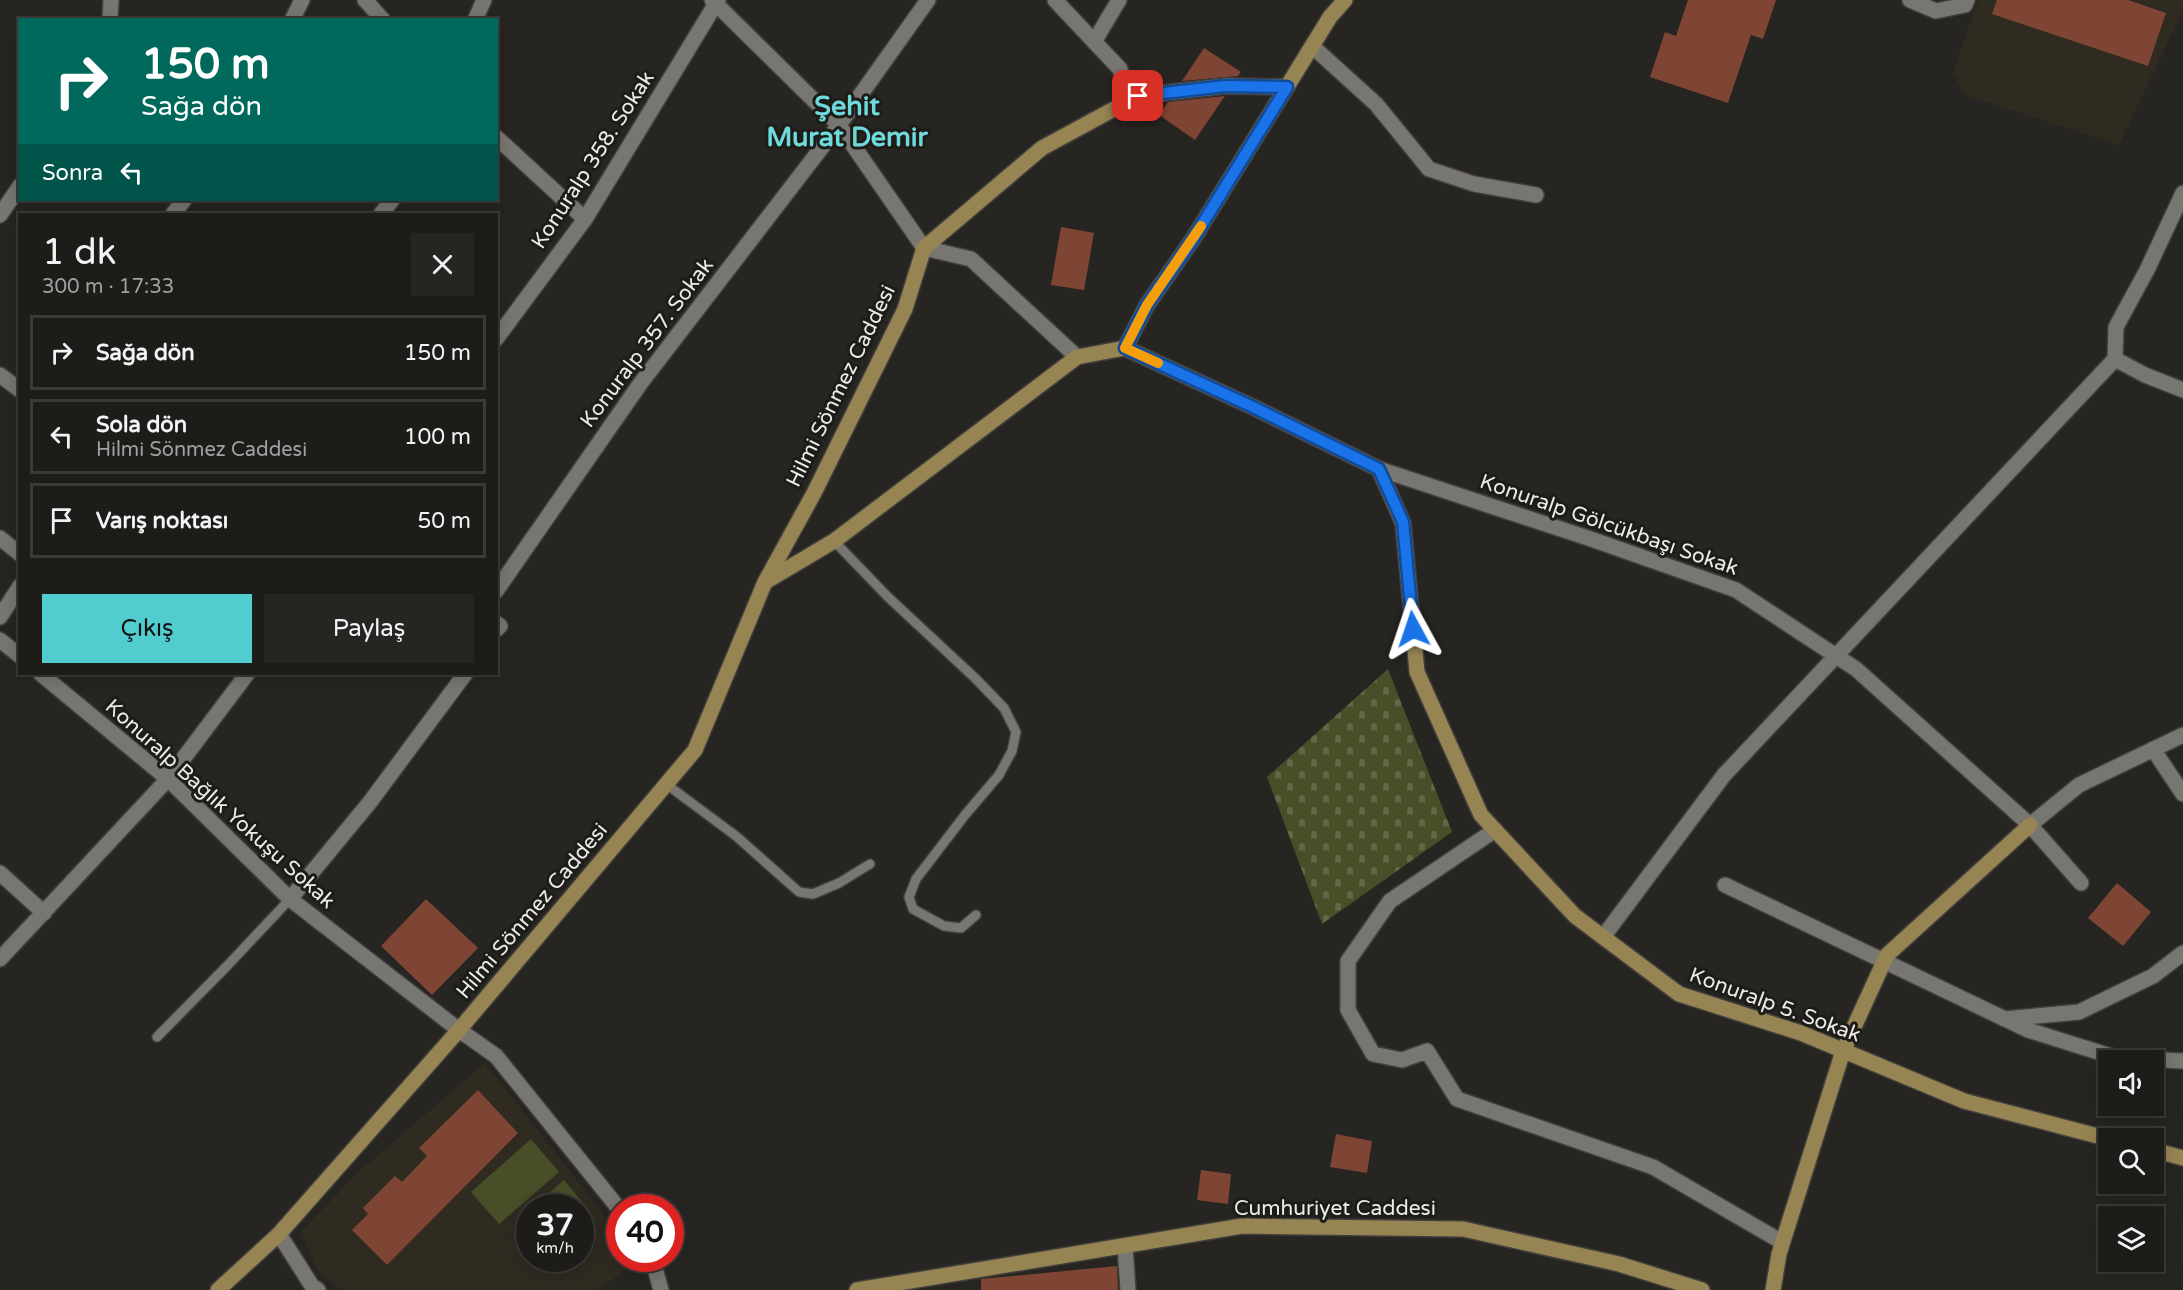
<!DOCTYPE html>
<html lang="tr">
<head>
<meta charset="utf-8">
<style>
	:root { --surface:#1d1c19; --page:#252522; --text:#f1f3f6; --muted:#a0a1a2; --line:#3b3a38; --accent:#52cdcf }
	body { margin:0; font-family:"Varela Round",sans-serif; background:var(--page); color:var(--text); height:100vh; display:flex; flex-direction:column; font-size:22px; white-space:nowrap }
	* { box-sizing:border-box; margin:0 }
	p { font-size:20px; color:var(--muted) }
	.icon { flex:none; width:33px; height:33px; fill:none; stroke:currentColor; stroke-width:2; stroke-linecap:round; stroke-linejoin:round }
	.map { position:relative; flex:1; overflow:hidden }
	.sheet { position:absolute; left:18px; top:213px; width:480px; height:462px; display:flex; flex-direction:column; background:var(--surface); border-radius:0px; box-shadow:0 3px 15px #0003,0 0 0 2px var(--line) }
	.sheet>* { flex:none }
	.banner { position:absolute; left:18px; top:18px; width:480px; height:183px; border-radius:0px; box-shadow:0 3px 15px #0003,0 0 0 2px var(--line); background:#00695c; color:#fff; overflow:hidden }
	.buttons { position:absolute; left:2098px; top:1050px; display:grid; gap:12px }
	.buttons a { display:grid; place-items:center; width:66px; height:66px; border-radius:0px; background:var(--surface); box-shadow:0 3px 15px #0003,0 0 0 2px var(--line); font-size:30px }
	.speed { position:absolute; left:516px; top:1194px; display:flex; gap:12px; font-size:30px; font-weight:700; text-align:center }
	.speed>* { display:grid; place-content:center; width:78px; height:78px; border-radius:50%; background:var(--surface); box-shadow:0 3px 15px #0003,0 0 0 2px var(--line); line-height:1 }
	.speed small { font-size:15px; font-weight:400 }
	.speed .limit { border:9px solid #d22; background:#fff; color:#111 }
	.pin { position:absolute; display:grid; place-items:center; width:51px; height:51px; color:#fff; margin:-26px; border-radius:12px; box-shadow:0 3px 9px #0006 }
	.me { position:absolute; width:66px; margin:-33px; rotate:355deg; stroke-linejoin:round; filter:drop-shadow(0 0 4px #0008) }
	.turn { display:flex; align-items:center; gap:21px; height:126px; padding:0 24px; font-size:27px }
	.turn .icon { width:78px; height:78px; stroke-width:2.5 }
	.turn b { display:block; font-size:42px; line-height:51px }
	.then { display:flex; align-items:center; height:57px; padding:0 24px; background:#0003; gap:12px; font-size:22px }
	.round { display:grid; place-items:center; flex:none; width:63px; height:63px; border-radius:0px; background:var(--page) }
	.headline { display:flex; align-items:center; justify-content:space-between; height:102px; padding:0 24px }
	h1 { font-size:36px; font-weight:600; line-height:45px }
	.action { display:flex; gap:12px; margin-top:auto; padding:12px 24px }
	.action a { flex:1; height:69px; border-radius:0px; background:var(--accent); color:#111; font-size:24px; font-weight:600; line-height:69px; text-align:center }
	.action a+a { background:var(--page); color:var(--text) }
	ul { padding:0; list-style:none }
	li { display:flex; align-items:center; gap:18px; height:75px; margin:0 12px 9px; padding:0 12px; border:3px solid var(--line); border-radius:0px }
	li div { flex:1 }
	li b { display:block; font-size:22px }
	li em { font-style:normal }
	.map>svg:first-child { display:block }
	.built { fill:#302b21; fill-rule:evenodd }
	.grass { fill:#474e28 }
	.cemetery { fill:url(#cemetery-stones) }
	.building { fill:#7f4534 }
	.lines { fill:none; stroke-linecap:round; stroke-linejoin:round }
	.lane-casing { stroke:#413f3c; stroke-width:12 }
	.street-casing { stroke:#413f3c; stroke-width:18 }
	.secondary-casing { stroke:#413f3c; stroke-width:18 }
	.lane { stroke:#787671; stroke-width:9 }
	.street { stroke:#787671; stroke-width:15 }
	.secondary { stroke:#978453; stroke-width:15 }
	.route-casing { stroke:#114b97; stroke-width:15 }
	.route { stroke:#1a73e8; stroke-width:10 }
	.slow { stroke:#f59e0b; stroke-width:10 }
	.labels { text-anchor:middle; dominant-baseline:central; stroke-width:6; stroke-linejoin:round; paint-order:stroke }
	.street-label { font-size:21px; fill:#edebe9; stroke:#1e1c18 }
	.district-label { font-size:27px; font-weight:bold; fill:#6edadc; stroke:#1e1c18 }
</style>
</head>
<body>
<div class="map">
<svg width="2183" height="1290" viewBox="0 0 2183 1290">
	<defs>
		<pattern id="cemetery-stones" width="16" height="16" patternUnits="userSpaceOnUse" patternTransform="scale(1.5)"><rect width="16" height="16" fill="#474e28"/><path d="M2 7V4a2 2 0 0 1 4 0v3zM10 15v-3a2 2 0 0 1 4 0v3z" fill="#626847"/></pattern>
	</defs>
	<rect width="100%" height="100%" fill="#272521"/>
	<!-- built -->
	<path class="built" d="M1978,0H2183V10L2119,145L1965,95L1953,73Z
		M485,1063L602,1212L619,1240L620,1258L631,1259L635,1265L596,1290H341L319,1273L301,1231L363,1168ZM530,1208H580V1258H530Z"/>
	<!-- grass -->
	<path class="grass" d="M531,1139L559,1172L499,1224L471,1192Z
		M564,1180L588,1209L581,1216L580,1208L533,1207Z"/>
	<!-- cemetery -->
	<path class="cemetery" d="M1388,669L1452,832L1322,924L1267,777Z"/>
	<!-- building -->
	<path class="building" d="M1688,0H1776L1763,39L1751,35L1728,103L1650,77L1665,32L1676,36Z
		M1997,0H2128L2166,13L2148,66L1992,14Z
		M1204,48L1241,72L1238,76L1182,81Z
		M1225,96L1195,140L1159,115L1168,102Z
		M1061,227L1094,233L1084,290L1051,285Z
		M2117,883L2151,912L2123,946L2088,918Z
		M426,899L478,948L432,995L381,946Z
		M478,1090L518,1133L387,1265L352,1230L368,1214L363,1208L395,1176L402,1182L427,1156L419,1148Z
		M1336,1134L1372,1141L1367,1173L1330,1167Z
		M1201,1170L1231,1174L1228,1204L1197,1200Z
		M1117,1266L1118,1290H981V1279Z"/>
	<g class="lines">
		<defs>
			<path id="lane" d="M834,541L888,597L975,678L1004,708L1016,732L1012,751L999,775L965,815L916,879L909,897L913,909L944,926L961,928L976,915
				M666,784L736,836L799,892L813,894L839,883L870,864
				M157,1037L227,966L290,899"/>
			<path id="street" d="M365,0L383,20
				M712,0L839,125L924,248L971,259L1077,357
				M1055,0L1120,69L1129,100
				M1910,0L1936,11L1965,5L1967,0
				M110,20L111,0
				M292,20L302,0
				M475,20L484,0
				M1094,42L1119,0
				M1312,46L1376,104L1429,169L1474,184L1536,195
				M496,137L585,219
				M2183,193L2147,270L2116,327L2115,359L2145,375L2183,390
				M173,214L184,200
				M381,214L392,200
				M0,215L20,186
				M496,339L585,219L718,0
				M0,375L20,390
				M1379,469L1588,538L1736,590L1856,669L2030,825L2081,883
				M0,538L20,554
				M496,591L640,384L839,125L928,0
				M0,617L20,586
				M496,623L500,626L496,630
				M0,640L20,656
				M41,674L168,779L290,899L459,1030L496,1056L620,1210
				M2153,749L2183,794
				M2030,825L2079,785L2183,735
				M1495,830L1390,901L1348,961V1010L1373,1054L1402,1060L1427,1051L1457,1099L1653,1167L1782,1242
				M0,873L44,913
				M1725,885L2028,1030L2117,1058L2183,1061
				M290,899L370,802L465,674
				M1603,937L1724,775L2115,359
				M0,959L168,779L247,674
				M2004,1019L2079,1012L2153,976L2183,953
				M279,1234L312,1286L318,1290
				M1125,1246L1128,1290
				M652,1258L661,1290"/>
			<path id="secondary" d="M1125,348L1253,407L1379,469L1403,523L1417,672L1481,815L1575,916L1679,994L1801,1033L1964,1101L2109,1139
				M1125,348L1147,305L1193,239L1330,17L1345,0
				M765,582L834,541L1077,357L1125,348
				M2154,1150L2183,1158
				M218,1290L279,1234L459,1030L695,750L765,582L814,493L905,309L924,248L1042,148L1138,96L1225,86L1287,87
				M857,1290L1242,1226L1463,1229L1619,1264L1702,1290
				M1773,1290L1779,1254L1843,1051L1887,955L2030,825"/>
		</defs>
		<!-- lane casing -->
		<use href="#lane" class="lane-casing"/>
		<!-- street casing -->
		<use href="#street" class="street-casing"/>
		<!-- secondary casing -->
		<use href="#secondary" class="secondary-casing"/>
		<!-- lane -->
		<use href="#lane" class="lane"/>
		<!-- street -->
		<use href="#street" class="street"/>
		<!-- secondary -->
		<use href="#secondary" class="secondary"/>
	</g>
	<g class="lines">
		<defs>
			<path id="route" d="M1138,96L1225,86L1287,87L1193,239L1147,305L1125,348L1253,407L1379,469L1403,522L1413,629"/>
		</defs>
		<!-- route casing -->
		<use href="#route" class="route-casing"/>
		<!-- route -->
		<use href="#route" class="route"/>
		<!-- slow -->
		<path class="slow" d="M1158,363L1125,348L1147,305L1201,226"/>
	</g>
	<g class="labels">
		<!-- street labels -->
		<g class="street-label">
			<text transform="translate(593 160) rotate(-57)">Konuralp 358. Sokak</text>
			<text transform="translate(647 343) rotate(-53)">Konuralp 357. Sokak</text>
			<text transform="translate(841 386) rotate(-64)">Hilmi Sönmez Caddesi</text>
			<text transform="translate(1609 525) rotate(19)">Konuralp Gölcükbaşı Sokak</text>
			<text transform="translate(220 804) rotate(42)">Konuralp Bağlık Yokuşu Sokak</text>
			<text transform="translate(532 911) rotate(-50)">Hilmi Sönmez Caddesi</text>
			<text transform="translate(1775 1005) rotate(20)">Konuralp 5. Sokak</text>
			<text x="1335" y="1208">Cumhuriyet Caddesi</text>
		</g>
		<!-- district labels -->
		<g class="district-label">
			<text x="847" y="106">Şehit<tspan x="847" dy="31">Murat Demir</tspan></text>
		</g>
	</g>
</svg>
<div class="buttons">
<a><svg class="icon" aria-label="sound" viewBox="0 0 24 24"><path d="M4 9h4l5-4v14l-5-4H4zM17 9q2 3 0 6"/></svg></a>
<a><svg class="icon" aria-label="search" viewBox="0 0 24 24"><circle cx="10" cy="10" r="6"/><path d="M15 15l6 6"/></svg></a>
<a><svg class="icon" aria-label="layers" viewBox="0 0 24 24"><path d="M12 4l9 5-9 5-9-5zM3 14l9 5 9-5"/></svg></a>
</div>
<div class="speed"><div>37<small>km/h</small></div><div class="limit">40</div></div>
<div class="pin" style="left:1138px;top:96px;background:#d93025"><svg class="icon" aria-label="arrive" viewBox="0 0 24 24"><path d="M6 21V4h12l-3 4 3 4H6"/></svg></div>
<svg class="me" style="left:1413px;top:629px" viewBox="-20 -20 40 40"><path d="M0-17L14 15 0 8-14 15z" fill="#1a73e8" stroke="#fff" stroke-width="4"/></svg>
<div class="banner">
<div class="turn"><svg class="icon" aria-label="right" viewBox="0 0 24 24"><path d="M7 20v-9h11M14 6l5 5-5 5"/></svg><div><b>150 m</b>Sağa dön</div></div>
<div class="then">Sonra<svg class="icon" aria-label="left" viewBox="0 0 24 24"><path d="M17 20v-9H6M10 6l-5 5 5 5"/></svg></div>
</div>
<section class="sheet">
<div class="headline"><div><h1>1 dk</h1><p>300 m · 17:33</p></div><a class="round"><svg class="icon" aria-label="close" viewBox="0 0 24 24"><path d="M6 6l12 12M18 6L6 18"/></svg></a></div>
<ul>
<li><svg class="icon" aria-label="right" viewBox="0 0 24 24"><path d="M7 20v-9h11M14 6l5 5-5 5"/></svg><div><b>Sağa dön</b></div><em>150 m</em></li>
<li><svg class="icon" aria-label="left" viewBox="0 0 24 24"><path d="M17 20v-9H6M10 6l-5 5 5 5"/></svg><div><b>Sola dön</b><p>Hilmi Sönmez Caddesi</p></div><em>100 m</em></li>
<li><svg class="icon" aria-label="arrive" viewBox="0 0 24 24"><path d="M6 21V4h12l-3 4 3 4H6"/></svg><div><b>Varış noktası</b></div><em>50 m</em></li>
</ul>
<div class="action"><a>Çıkış</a><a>Paylaş</a></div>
</section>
</div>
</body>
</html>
